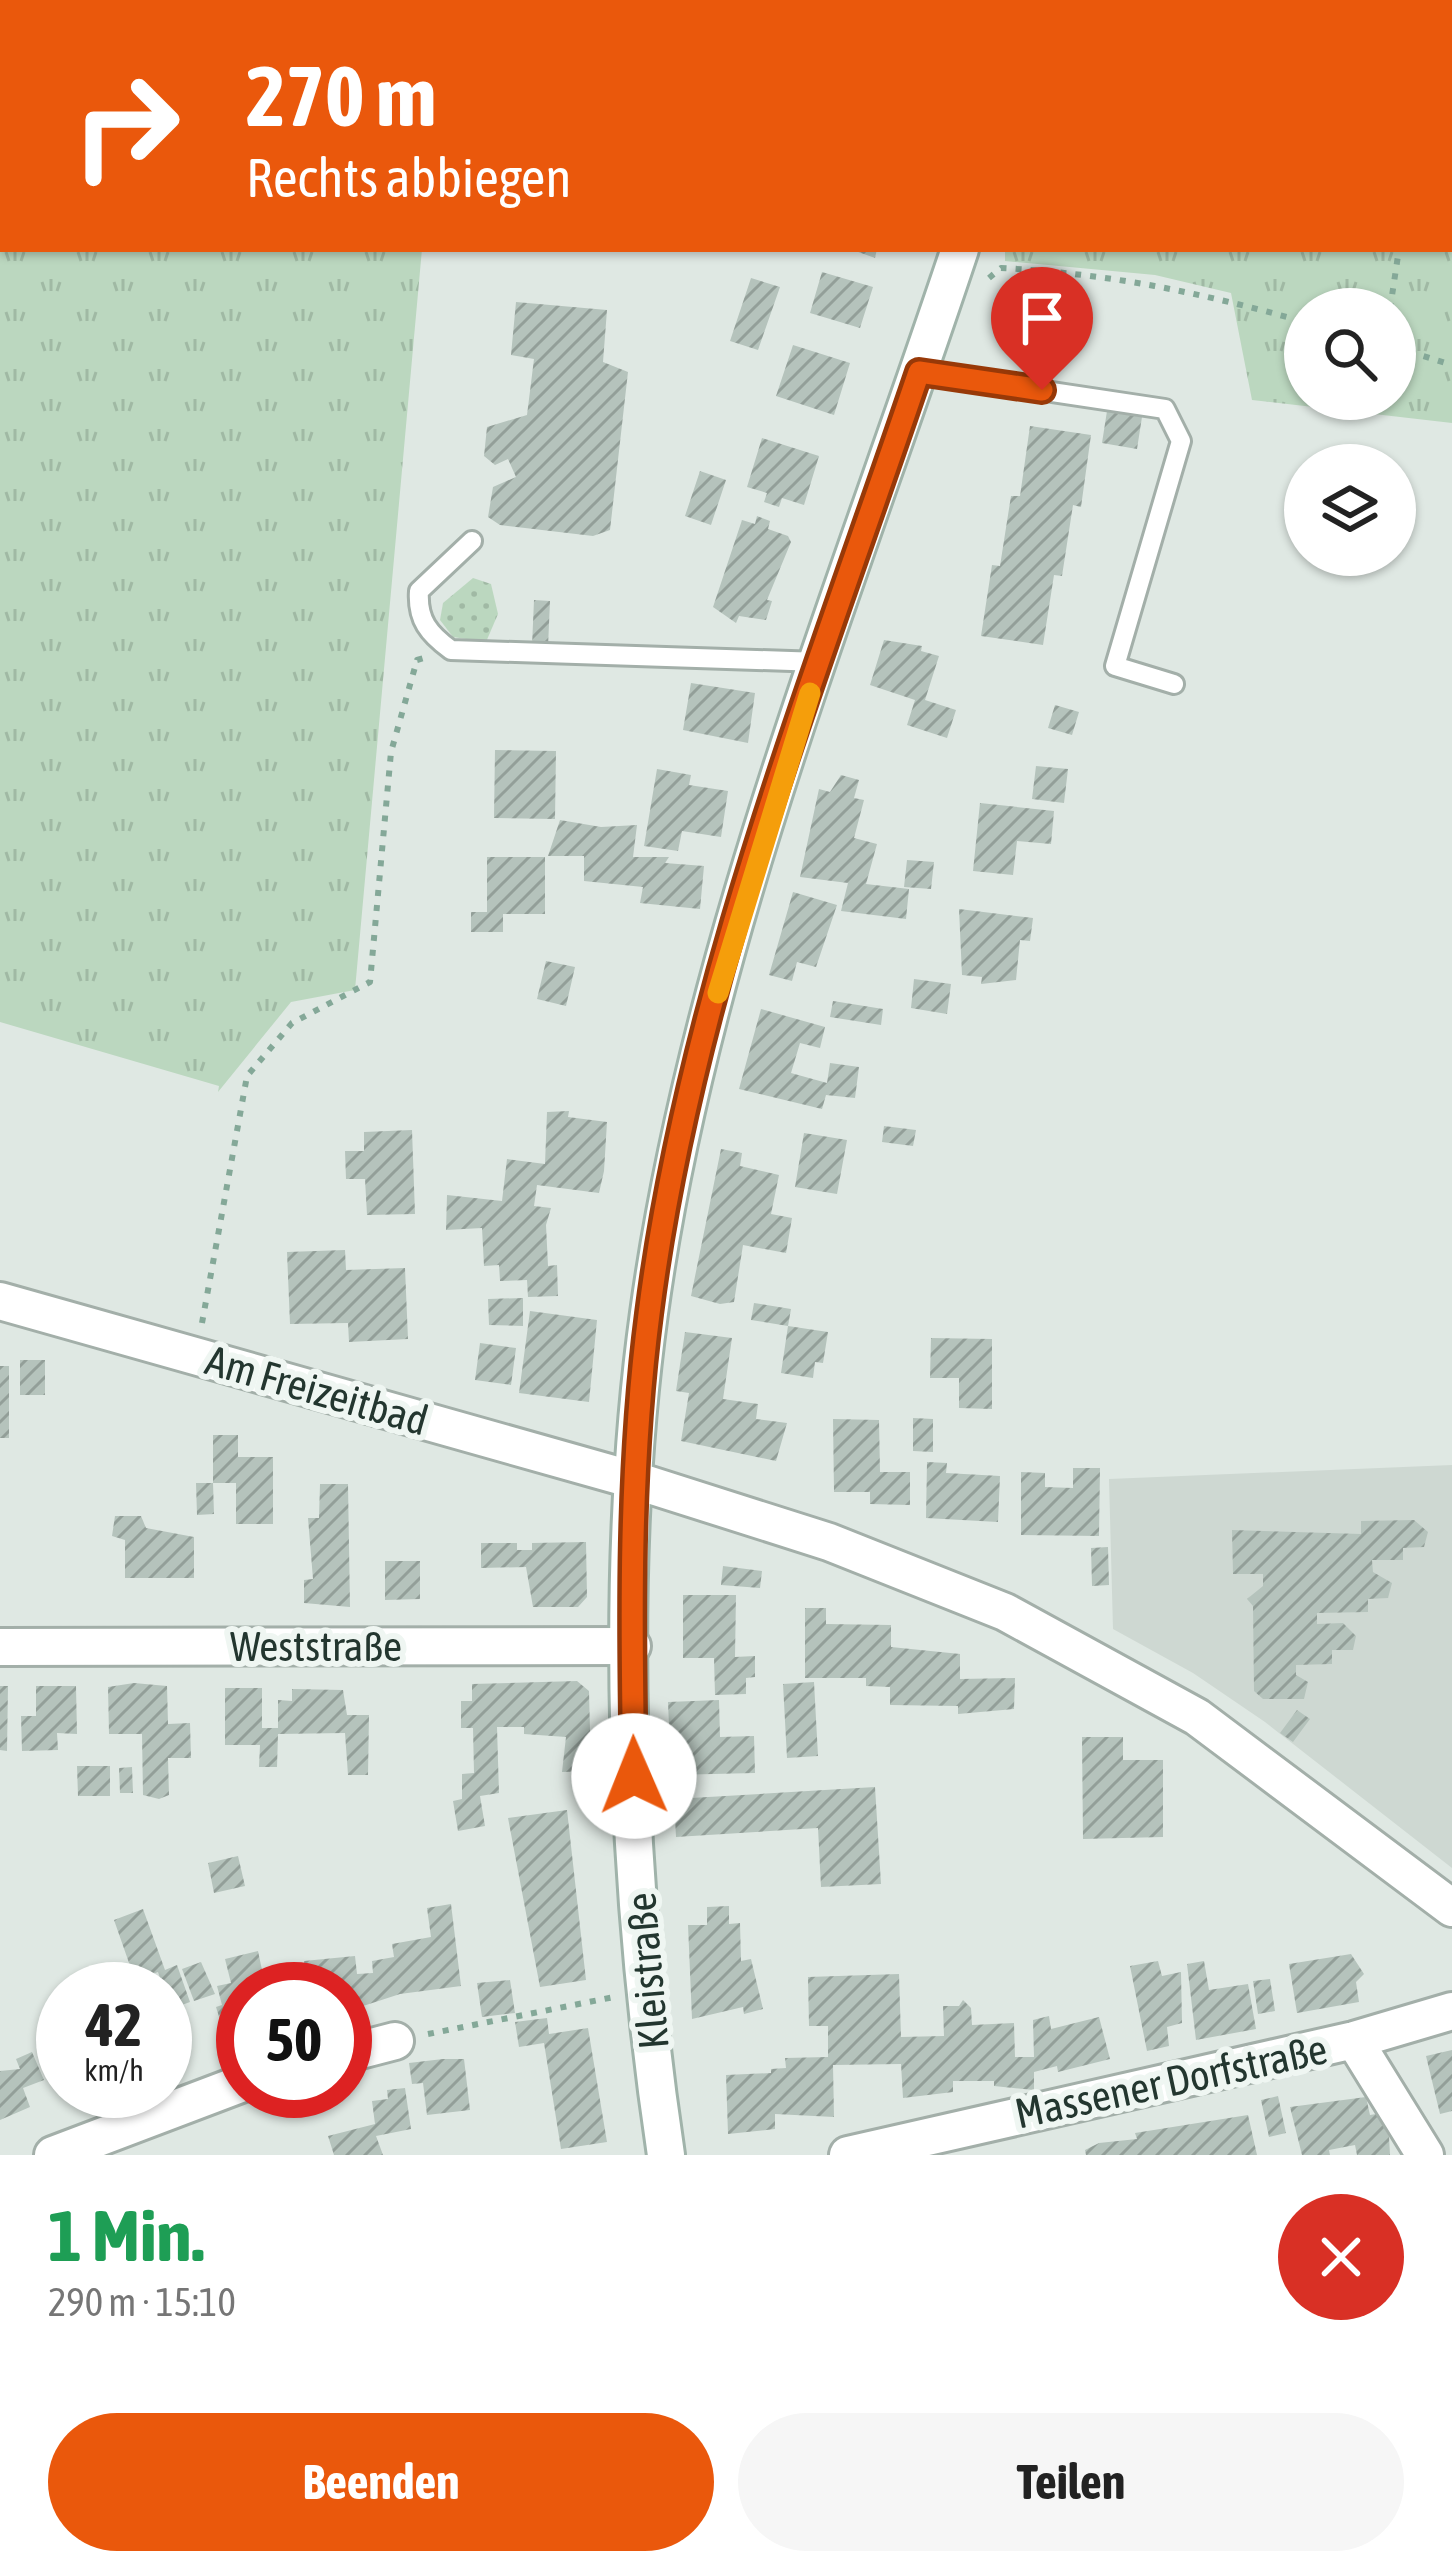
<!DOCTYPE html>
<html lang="de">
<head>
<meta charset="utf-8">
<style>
	:root { --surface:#fff; --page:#f6f6f6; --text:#222; --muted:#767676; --accent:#ea580c }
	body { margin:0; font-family:"Asap Condensed",sans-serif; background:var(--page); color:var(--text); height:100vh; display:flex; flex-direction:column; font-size:45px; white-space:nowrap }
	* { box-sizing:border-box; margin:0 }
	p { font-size:39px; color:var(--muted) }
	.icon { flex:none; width:66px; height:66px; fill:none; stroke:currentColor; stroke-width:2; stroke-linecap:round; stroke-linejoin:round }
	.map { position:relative; height:2155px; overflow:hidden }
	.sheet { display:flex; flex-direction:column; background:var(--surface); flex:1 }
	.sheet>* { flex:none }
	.hud { position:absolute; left:0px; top:0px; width:1452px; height:252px; box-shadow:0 3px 9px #0004; background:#ea580c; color:#fff; overflow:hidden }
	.controls { position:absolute; left:1284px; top:288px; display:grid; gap:24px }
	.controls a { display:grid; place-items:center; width:132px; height:132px; border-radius:50%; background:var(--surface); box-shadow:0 3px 9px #0004; font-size:60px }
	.speed { position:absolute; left:36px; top:1962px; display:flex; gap:24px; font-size:60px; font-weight:700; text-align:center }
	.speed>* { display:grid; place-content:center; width:156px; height:156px; border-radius:50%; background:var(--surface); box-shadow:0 3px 9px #0004; line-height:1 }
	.speed small { font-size:30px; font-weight:400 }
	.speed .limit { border:18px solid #d22; background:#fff; color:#111 }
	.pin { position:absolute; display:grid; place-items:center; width:102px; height:102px; color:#fff; margin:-123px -51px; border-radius:50% 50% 50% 0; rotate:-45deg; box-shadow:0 0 12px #0007 }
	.pin .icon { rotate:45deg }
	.me { position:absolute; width:132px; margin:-66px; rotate:359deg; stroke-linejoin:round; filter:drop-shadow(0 0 9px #0008) }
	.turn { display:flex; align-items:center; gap:42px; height:252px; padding:0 48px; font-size:54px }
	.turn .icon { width:156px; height:156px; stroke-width:2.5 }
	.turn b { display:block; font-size:84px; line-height:102px }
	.round { display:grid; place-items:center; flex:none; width:126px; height:126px; border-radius:63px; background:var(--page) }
	.headline { display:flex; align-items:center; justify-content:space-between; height:204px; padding:0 48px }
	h1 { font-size:72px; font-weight:700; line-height:90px; color:#1e9e55 }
	.primary-button { display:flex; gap:24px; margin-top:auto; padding:24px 48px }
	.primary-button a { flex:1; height:138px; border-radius:72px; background:var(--accent); color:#fff; font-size:48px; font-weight:700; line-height:138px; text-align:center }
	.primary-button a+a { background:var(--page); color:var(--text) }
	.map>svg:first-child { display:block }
	.built { fill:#ced8d2 }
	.grass { fill:url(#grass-tufts); fill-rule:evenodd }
	.park { fill:url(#park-dots) }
	.building { fill:url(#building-hatch) }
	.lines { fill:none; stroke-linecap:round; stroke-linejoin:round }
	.service-casing { stroke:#a3afa9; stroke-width:24 }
	.minor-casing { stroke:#a3afa9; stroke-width:42 }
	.secondary-casing { stroke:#a0b3aa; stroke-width:42 }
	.path { stroke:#84a898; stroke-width:6; stroke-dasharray:6 9; stroke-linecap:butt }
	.service { stroke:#fff; stroke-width:18 }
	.minor { stroke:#fff; stroke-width:36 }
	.secondary { stroke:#fff; stroke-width:36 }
	.route-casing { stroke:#983908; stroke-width:30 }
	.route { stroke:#ea580c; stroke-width:21 }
	.slow { stroke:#f59e0b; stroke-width:21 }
	.labels { text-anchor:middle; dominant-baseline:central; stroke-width:12; stroke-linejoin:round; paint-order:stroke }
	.street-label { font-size:42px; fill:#23362f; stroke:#eff6f2 }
</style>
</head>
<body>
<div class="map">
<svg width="1452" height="2155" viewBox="0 0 1452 2155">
	<defs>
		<pattern id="grass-tufts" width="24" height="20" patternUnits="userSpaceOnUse" patternTransform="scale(3)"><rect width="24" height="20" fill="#bbd7bf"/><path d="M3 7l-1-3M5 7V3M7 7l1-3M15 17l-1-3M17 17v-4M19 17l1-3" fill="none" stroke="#a0b9a4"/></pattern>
		<pattern id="park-dots" width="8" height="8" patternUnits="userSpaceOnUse" patternTransform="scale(3)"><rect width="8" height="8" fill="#bbd7bf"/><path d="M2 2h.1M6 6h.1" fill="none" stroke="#a0b9a4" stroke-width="1.8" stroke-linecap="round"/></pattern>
		<pattern id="building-hatch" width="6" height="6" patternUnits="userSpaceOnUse" patternTransform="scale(3)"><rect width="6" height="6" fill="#b5c3bc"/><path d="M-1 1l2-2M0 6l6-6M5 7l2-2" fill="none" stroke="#939f99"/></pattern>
	</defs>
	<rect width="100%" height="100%" fill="#dfe8e3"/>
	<!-- built -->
	<path class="built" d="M1452,1465V1868L1265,1722L1193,1673L1113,1629L1109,1479Z"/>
	<!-- grass -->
	<path class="grass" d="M0,41L3,249H422L355,990L291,1002L218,1092L219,1086L0,1022Z
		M1005,249L1452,250V423L1252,400L1231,293L1155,275L1005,261ZM1395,309V399H1305V309Z"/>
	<!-- park -->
	<path class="park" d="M473,578L491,584L498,614L486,642L453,637L440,620L443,603Z"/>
	<!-- building -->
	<path class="building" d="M850,249H877L875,258Z
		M822,272L873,287L860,328L810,313Z
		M751,278L780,287L758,350L730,341Z
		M516,302L607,310L603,362L628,372L610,530L593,536L500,525L488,517L493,487L516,477L508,459L495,465L484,456L487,427L527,415L534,359L511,355Z
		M793,345L850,363L834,415L776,396Z
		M1107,411L1142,417L1137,449L1102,443Z
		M1030,426L1091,435L1081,507L1073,505L1062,576L1054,575L1043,645L981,636L992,565L1000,566L1011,496H1020Z
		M762,438L819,456L804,505L782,498L779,507L764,502L767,493L747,487Z
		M700,471L726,480L711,525L685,516Z
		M757,516L770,521L768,529L788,536L791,542L767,600L772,601L766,620L739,616L736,623L713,607L742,520L755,524Z
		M534,600L550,601L548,647L532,646Z
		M884,640L922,646L921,651L939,656L925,700L956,710L947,738L907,725L915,700L870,685Z
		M691,683L755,693L748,743L683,730Z
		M1055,705L1079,712L1072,735L1048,728Z
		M495,750L556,751L555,819L494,818Z
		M1036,766L1068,769L1064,803L1032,799Z
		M657,769L691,775L689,785L728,791L721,837L682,831L678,851L644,846Z
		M841,775L859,780L854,798L864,800L854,838L877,844L866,884L909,889L906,919L841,911L848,883L800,877L819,789L830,792Z
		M980,803L1054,811L1051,844L1017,841L1013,875L973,871Z
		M560,820L601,827L637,825L633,857H669L665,863L704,866L700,909L640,903L643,887L584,881V856H548Z
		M487,857H545V914H503V932H471V912H487Z
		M907,860L934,862L931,889L904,887Z
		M793,892L837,905L816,967L797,962L792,981L769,975Z
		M959,909L1033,918L1030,941L1020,940L1016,980L981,984L982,977L962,975Z
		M546,961L575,967L566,1006L537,999Z
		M914,979L951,984L947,1014L911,1008Z
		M833,1001L883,1009L881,1025L830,1017Z
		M761,1009L825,1027L820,1048L800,1043L791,1073L827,1083L830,1063L859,1067L855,1098L826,1095L822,1109L739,1089Z
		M569,1111L568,1117L607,1122L604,1171L599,1193L537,1185L534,1206L551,1208L546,1225L548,1266L557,1265L558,1296L528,1297L527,1280L500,1281L499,1265L484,1266L482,1228L446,1230L447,1195L502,1201L507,1159L545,1164L547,1112Z
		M884,1126L916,1130L913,1146L882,1142Z
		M412,1130L415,1214L367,1215L365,1179H346L345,1151H364V1132Z
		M804,1133L847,1140L837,1194L795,1187Z
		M721,1149L742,1153L740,1166L779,1175L771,1214L792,1218L786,1253L743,1245L734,1302L720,1304L691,1296Z
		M345,1250L346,1270L405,1268L408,1339L349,1342L348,1323L290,1324L287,1252Z
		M523,1298V1326L489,1325L488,1299Z
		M754,1303L791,1309L788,1326L751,1320Z
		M530,1311L597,1320L589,1402L519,1393Z
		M788,1326L828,1332L823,1363L815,1362L813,1378L781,1373Z
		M685,1332L732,1338L723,1399L758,1404L756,1419L787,1423L776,1461L681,1441L689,1393L676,1391Z
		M931,1338L992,1339V1409L959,1408V1378H930Z
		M480,1343L516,1348L511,1385L475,1380Z
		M20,1360H45V1395H20Z
		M0,1366H9V1438H0Z
		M913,1418L933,1419V1452L913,1451Z
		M833,1419L879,1420L880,1472H910V1505L870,1504V1492H834Z
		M213,1435H238V1457H273V1524H236V1483H213Z
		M927,1462L947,1463L946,1473L1000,1476L998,1522L926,1518Z
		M1073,1468H1100L1099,1536L1021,1535V1472L1045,1473V1487L1073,1488Z
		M196,1483H213L214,1514L197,1515Z
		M320,1484H348L350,1607L304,1603V1580L313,1579L308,1518H319Z
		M115,1516H141L146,1528L194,1537V1578H125V1540L112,1536Z
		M1414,1520L1428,1532L1424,1547L1403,1548V1560H1372L1373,1572L1392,1583L1388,1598L1368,1599V1612L1317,1613V1624L1343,1623L1356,1636L1353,1650H1332V1664L1296,1665V1675L1308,1682L1304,1699H1263L1254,1691L1253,1606L1247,1599L1263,1586V1574H1233L1232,1530L1361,1534V1521Z
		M586,1542L587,1597L578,1607H533L526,1567L481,1568V1543H517V1550H532V1543Z
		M1108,1547L1109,1585L1092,1586L1091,1548Z
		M385,1561H420V1599L385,1600Z
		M723,1566L762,1571L760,1588L721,1585Z
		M683,1595H736L735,1657L755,1656V1677L746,1678V1694L715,1695L714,1658H683Z
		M805,1608H826V1624L891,1625V1647L960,1654V1679L1015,1678L1014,1709L958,1714V1706L890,1705V1687L866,1686V1678H805Z
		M577,1681L589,1691L591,1771L562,1772L566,1737L524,1734V1727H497L499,1793L480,1796L485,1826L458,1831L453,1801L462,1799V1774L474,1773L473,1728H461V1701H472V1684Z
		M814,1682L818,1756L787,1758L783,1684Z
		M134,1683L167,1686L168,1724L190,1723L191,1758H168L169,1795L159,1799L143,1795L142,1734H109L108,1687Z
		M0,1686H8L7,1751L0,1750Z
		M36,1686H76L77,1734L57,1733L58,1750L22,1751L21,1716H36Z
		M225,1688H262V1728H278V1700L292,1701V1689L343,1690L347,1715H369L368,1775H348L345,1733L278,1734L277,1767H259L260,1745H225Z
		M719,1700L720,1737L754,1736L755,1773L671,1775L668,1702Z
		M1297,1710L1310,1719L1293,1742L1280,1733Z
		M1082,1737H1123V1760H1163V1837L1083,1839Z
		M77,1766H110V1796H78Z
		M132,1767L133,1793H120L119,1768Z
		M875,1787L881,1884L821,1887L818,1828L676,1837L674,1799Z
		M567,1810L586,1980L540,1987L508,1818Z
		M238,1856L245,1886L214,1893L208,1863Z
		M451,1904L461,1986L400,1994L360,2007V1999L345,2000V1989H307L304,1961L355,1956L357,1974L373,1973L372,1961L394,1957L392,1944L431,1937L427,1908Z
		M729,1906V1924L740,1923L741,1961L751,1959L763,2009L744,2014L743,2007L692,2019L688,1925H707V1907Z
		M143,1909L165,1970L177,1965L190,2002L171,2009L158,1972L135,1980L114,1920Z
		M258,1951L266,1989H243V2031L225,2036L216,2007L222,2005L217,1986L231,1983L225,1959Z
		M1351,1954L1364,1974L1356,1982L1359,2002L1297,2013L1289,1964Z
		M1158,1961L1162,1976L1181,1972L1182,2023L1167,2027L1169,2046L1147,2051L1130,1966Z
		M1204,1961L1209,1990L1248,1984L1256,2029L1196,2040L1187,1964Z
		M201,1962L215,1994L194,2001L182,1969Z
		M899,1974L901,2037L944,2036L943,2006H959L963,2000L971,2008L972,2025L1014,2023L1015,2057H1034L1033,2020L1049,2016L1051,2029L1099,2017L1110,2059L1058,2072L1057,2066L1034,2072V2090L994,2086V2081H953V2092L903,2098L901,2064L833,2065L834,2117L775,2114V2129L728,2134L726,2075L771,2073V2069L786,2068L785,2058L828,2057V2026H809L808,1977Z
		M1270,1979L1275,2011L1258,2014L1253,1981Z
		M510,1980L515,2013L482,2017L477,1983Z
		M547,2018L549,2034L588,2028L607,2142L561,2149L544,2043L519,2047L515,2022Z
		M1452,2050V2111L1440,2114L1426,2056Z
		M32,2052L44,2080L23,2088L30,2107L0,2120V2071L20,2069L16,2059Z
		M443,2059H464L470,2110L427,2115L423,2083L412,2084L409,2063Z
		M405,2088L411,2129L376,2136L383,2155H334L328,2136L375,2124L372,2101L388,2099L387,2090Z
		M1278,2096L1286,2133L1269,2137L1261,2100Z
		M1366,2097L1370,2115L1376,2114L1389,2136L1390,2155H1357L1355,2145L1329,2150L1330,2155H1302L1290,2107Z
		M1248,2115L1257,2155H1086L1085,2150L1099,2143L1137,2139L1135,2133Z"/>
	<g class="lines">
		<defs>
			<path id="service" d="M919,372L1165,409L1181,441L1115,666L1174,684
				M472,541L419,591C417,620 429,634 451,650L820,662"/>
			<path id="minor" d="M1433,3L1434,0
				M0,1301L634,1480L829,1542L1005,1612L1197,1717L1452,1908
				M0,1647L632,1646
				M1354,2040L1425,2155
				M345,2054L395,2041
				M53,2155L243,2083
				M848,2155L1354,2040L1452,2011"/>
			<path id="secondary" d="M1042,3V0
				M666,2155C627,1894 613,1574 649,1313C699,947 844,597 960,249"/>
		</defs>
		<!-- service casing -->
		<use href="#service" class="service-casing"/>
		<!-- minor casing -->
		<use href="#minor" class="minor-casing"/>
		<!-- secondary casing -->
		<use href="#secondary" class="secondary-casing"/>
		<!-- path -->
		<path class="path" d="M1449,187L1452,188
			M989,278L1001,268C1112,274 1198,292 1305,322
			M1390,309L1399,249
			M1395,347L1452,365
			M202,1323L247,1076L292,1023L370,982L391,752L417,660L424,658
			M428,2034L614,1997"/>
		<!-- service -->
		<use href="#service" class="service"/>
		<!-- minor -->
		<use href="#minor" class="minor"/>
		<!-- secondary -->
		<use href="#secondary" class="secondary"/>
	</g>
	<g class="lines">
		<defs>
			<path id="route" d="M634,1776C631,1622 629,1467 649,1314C690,990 815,679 919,372L1042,390"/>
		</defs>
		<!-- route casing -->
		<use href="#route" class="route-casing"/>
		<!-- route -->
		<use href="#route" class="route"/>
		<!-- slow -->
		<path class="slow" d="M718,993L810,693"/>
	</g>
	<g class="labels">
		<!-- street labels -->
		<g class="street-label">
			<text transform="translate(317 1390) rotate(16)">Am Freizeitbad</text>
			<text x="316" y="1646">Weststraße</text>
			<text transform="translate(647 1971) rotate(-95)">Kleistraße</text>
			<text transform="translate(1171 2081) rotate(-12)">Massener Dorfstraße</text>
		</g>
	</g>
</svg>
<div class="controls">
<a><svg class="icon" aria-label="search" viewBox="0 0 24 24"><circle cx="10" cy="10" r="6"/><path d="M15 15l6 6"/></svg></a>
<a><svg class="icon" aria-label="layers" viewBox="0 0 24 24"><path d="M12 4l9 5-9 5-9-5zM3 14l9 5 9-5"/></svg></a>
</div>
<div class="speed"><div>42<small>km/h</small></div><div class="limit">50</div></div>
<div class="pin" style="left:1042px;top:390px;background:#d93025"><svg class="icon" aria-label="arrive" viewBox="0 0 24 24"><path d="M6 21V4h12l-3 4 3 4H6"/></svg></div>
<svg class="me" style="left:634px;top:1776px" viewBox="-20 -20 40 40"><circle r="19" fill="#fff"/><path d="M0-13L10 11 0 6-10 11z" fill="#ea580c"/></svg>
<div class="hud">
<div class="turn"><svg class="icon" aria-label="right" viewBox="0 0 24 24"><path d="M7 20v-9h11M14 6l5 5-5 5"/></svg><div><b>270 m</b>Rechts abbiegen</div></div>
</div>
</div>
<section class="sheet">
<div class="headline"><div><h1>1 Min.</h1><p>290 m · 15:10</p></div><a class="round" style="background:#d93025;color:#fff"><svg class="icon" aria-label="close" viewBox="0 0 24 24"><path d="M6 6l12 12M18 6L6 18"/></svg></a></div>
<div class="primary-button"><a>Beenden</a><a>Teilen</a></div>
</section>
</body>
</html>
